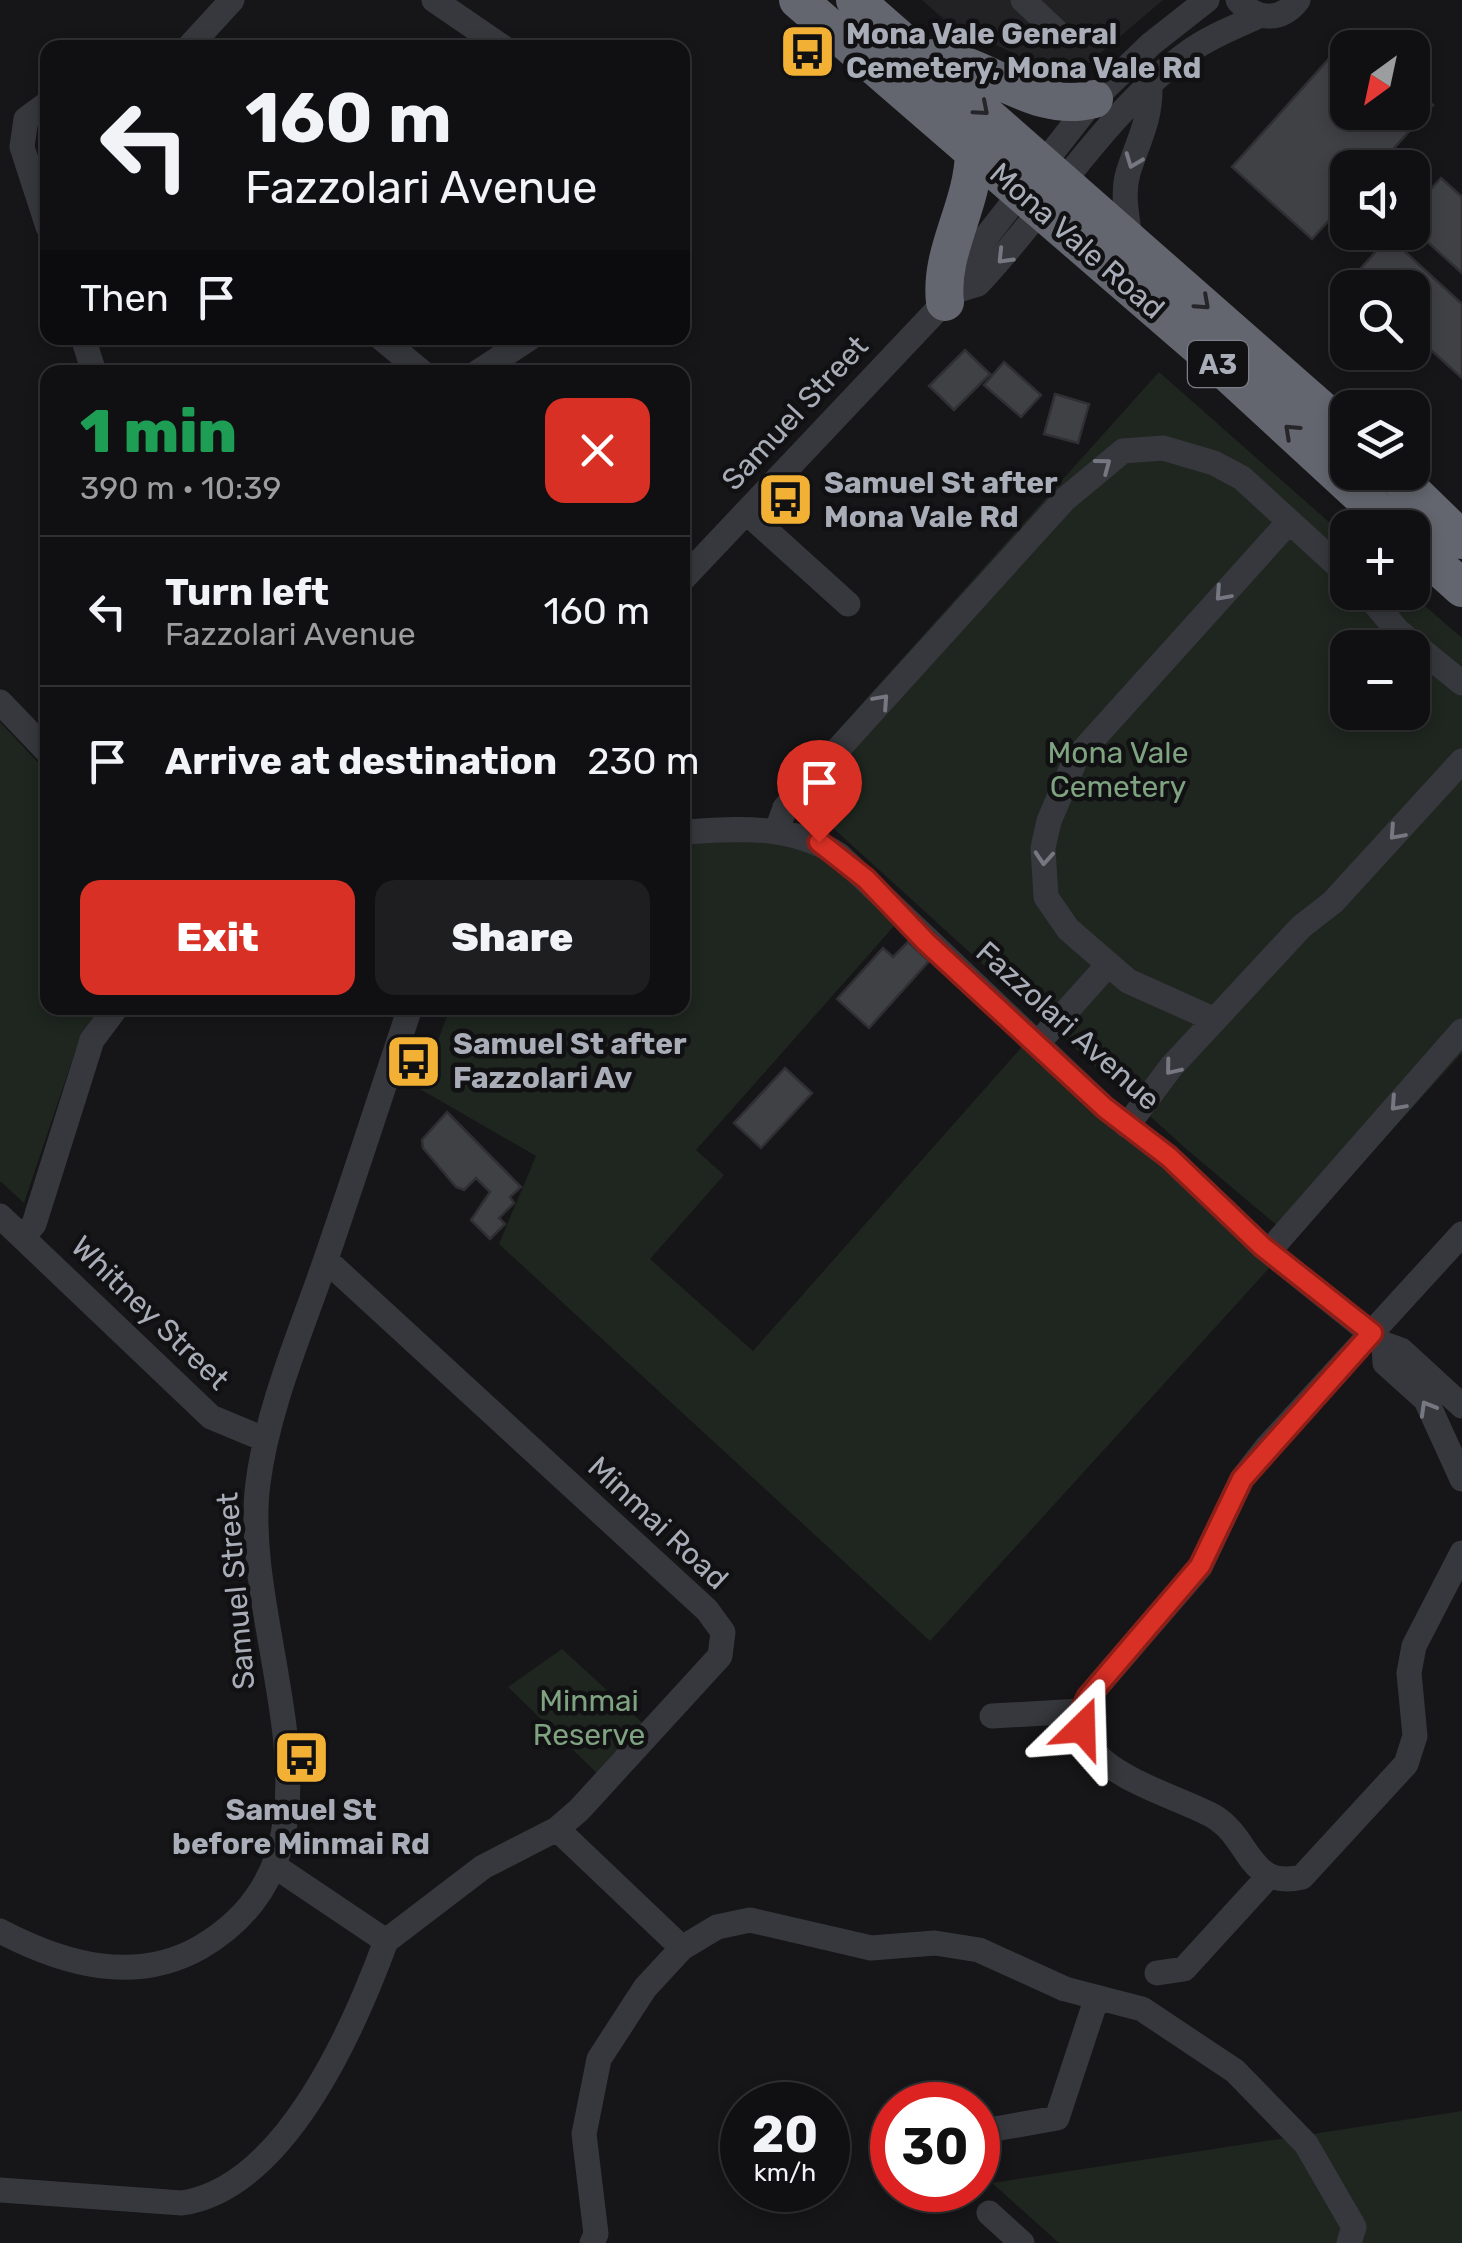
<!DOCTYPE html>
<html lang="en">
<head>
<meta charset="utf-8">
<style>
	:root { --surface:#101012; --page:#1e1e20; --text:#f1f3f6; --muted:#9c9d9f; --line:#303032; --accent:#d93025 }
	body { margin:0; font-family:Rubik,sans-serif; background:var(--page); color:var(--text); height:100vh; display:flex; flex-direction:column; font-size:38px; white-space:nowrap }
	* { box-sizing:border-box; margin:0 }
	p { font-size:32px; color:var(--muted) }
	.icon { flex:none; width:55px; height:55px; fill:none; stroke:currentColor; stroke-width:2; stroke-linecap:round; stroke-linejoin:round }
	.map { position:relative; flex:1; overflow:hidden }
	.drawer { position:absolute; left:40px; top:365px; width:650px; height:650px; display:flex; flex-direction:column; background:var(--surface); border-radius:20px; box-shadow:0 5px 15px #0003,0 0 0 2px var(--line) }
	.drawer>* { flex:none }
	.top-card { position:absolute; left:40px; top:40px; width:650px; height:305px; border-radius:20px; box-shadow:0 5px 15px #0003,0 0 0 2px var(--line); background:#101012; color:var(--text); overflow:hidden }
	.needle { width:65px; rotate:213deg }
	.controls { position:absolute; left:1330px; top:30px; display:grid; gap:20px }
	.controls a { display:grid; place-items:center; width:100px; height:100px; border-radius:20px; background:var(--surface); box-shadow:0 5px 15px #0003,0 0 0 2px var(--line); font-size:50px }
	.speed { position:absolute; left:720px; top:2082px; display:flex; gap:20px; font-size:50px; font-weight:700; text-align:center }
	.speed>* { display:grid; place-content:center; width:130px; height:130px; border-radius:50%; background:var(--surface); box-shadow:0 5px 15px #0003,0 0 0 2px var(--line); line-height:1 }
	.speed small { font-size:25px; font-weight:400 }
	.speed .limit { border:15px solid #d22; background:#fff; color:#111 }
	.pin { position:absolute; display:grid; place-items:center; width:85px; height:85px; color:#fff; margin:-102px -42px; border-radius:50% 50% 50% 0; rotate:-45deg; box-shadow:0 0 10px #0007 }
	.pin .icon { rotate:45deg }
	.me { position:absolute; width:110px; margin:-55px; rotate:22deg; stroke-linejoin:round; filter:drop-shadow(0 0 8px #0008) }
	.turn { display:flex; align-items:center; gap:35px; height:210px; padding:0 40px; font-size:45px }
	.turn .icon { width:130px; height:130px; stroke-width:2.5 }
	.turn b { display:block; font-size:70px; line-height:85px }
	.then { display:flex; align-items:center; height:95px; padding:0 40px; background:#0003; gap:20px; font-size:38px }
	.round { display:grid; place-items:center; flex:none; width:105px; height:105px; border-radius:20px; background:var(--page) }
	.headline { display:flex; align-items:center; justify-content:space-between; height:170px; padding:0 40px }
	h1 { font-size:60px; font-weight:800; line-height:75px; color:#1e9e55 }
	.cta { display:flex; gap:20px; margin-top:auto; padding:20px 40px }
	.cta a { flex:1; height:115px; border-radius:20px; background:var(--accent); color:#fff; font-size:40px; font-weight:800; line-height:115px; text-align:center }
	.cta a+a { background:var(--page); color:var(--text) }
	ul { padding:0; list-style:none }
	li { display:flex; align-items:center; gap:30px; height:150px; padding:0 40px; border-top:2px solid var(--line) }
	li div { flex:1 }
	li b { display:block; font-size:38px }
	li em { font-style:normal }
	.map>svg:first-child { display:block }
	.built { fill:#222225 }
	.green { fill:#1e261f; fill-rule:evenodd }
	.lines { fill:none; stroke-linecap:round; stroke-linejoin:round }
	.stream { stroke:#2c353c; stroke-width:6 }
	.building { fill:#404145; stroke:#303034; stroke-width:2.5 }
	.minor { stroke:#37383d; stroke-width:25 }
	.highway { stroke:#63666e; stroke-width:38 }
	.oneway { stroke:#26262a }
	.oneway2 { stroke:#757881 }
	.route-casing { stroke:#8d1f18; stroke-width:25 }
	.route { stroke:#d93025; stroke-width:18 }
	.labels { text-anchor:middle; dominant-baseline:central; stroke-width:9; stroke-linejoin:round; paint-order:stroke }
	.shield { fill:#111113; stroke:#7b7e86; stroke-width:2.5 }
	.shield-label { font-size:28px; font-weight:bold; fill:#a8adb8 }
	.poi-label { font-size:30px; font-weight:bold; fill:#a8adb8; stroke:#111113; text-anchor:start }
	.street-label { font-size:30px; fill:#a8adb8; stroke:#111113 }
	.park-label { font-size:30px; fill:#7fa381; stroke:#111113 }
</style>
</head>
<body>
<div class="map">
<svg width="1462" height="2243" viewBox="0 0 1462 2243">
	<rect width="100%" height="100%" fill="#161618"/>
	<!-- built -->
	<path class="built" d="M922,0H1163L1077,73L1047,69L947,22Z"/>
	<!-- green -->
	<path class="green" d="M1159,372L1347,538L1348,592L1410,593L1462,638V1053L1293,1239L1184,1147L811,808L771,805ZM1348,648H1412V712H1348Z
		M0,722L47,772L48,1008H110L76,1049L24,1203L0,1181Z
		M683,840H788L834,866L895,925L696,1150L724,1175L650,1259L753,1351L1027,1041L1272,1265L930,1641L499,1244L536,1156L420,1089L450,1008H682Z
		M562,1649L646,1726L601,1777L508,1687Z
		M1462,2111V2243H1059L992,2183Z"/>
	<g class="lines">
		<!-- stream -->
		<path class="stream" d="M44,664L48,663"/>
	</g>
	<!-- building -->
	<path class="building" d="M1334,53L1348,63V112H1412V86L1433,105L1376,168H1348V199L1312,239L1232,167Z
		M1441,178L1462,197V273L1412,228V210Z
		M1389,237L1462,304V378L1412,333V288H1362L1352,278Z
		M965,350L990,374L954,410L929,386Z
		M1004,362L1041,395L1021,417L984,385Z
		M1055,394L1089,404L1078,443L1044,434Z
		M908,942L929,961L869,1028L837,999L883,948L893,957Z
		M785,1068L812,1093L761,1148L734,1123Z
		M447,1112L521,1187L510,1197L514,1203L499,1218L505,1224L490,1239L471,1220L490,1192L476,1178L464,1190L456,1187L423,1148L422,1140Z"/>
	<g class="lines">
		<!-- minor -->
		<path class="minor" d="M434,0L504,48
			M1023,0L1055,30
			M1238,0C1256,21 1281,22 1298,0
			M188,48L232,0
			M48,103L26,119L22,147L48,227
			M1130,238C1127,216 1122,194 1128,173C1138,141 1151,120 1150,86
			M955,291L978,284C1049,209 1106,111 1190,51C1211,36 1235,27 1259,16
			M83,338L94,372
			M381,338L422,372
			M478,372L530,338
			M746,512L848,604
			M682,580L955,291L961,269L1094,99L1151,44L1207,0
			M1365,592L1398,631L1462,683
			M0,702L48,752
			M777,830L785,808L1064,500L1123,451L1163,448L1214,463L1242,478L1348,575
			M682,832C740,829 789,823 839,855L1105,1108L1169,1157L1263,1247L1384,1344L1401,1350L1462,1406
			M1215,1020L1128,981L1068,929L1046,897L1043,848L1049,821L1076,758L1288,523
			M1038,1043L1107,966
			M1127,1126L1171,1067L1301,927L1333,902L1462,761
			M0,1216L211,1417L266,1440
			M1462,1234L1267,1447L1242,1479L1200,1567L1088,1697C1053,1766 1170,1792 1213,1816C1251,1838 1248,1890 1302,1877L1406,1764L1415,1736L1409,1673L1414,1646L1462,1553
			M23,1237L34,1224L92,1040L116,1008
			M1269,1251L1462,1031
			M326,1260L707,1610L723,1632L720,1656L579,1810L557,1829L483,1867L386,1941
			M1384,1344L1385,1363L1426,1400L1462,1479
			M992,1716L1081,1711
			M557,1829L682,1948
			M276,1867L386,1941
			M0,1931C63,1964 135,1985 201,1947C369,1848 238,1634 258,1483C268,1406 301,1332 326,1259C355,1175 382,1091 410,1008
			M1157,1973L1184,1969L1268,1877
			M978,2132L1057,2118L1096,2000
			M0,2190L182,2203C285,2188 354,2028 386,1941
			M989,2213L1022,2243
			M592,2243L596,2234L584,2134L599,2059L645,1988L682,1948L717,1927L750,1920L871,1948L935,1943L979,1950L1065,1989L1142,2009L1235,2071L1306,2144L1354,2227L1349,2243"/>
		<!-- highway -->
		<path class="highway" d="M798,0L1205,352L1396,528
			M855,0L1348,433
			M933,58C990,64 1033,115 1094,99
			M945,302C939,251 973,207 974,152
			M1392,472L1462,540
			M1412,543L1462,588"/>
	</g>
	<!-- one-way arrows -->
	<defs><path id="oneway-chevron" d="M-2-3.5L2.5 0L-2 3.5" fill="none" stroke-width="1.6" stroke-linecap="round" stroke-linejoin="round" transform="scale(2.5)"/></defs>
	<g class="oneway">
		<use href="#oneway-chevron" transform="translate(982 109) rotate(41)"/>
		<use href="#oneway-chevron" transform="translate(1203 303) rotate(42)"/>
		<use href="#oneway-chevron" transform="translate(1291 431) rotate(-137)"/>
	</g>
	<g class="oneway2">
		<use href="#oneway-chevron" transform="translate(1133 161) rotate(111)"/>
		<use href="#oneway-chevron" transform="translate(1004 257) rotate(134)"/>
		<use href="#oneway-chevron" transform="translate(1104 465) rotate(-37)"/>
		<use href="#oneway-chevron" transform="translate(1222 594) rotate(132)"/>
		<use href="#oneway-chevron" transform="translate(882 701) rotate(-48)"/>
		<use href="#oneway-chevron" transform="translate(1396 833) rotate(132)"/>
		<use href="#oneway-chevron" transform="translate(1044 858) rotate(94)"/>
		<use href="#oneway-chevron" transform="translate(1172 1068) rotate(129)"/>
		<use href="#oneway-chevron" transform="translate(1397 1104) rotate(132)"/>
		<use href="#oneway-chevron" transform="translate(1427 1408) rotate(-120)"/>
	</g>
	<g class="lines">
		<defs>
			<path id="route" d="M819,842L866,879L926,942L1105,1108L1169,1157L1263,1247L1372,1333L1242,1479L1200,1566L1088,1697L1081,1712L1082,1728"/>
		</defs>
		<!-- route casing -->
		<use href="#route" class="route-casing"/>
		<!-- route -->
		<use href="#route" class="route"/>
	</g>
	<!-- icons -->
	<defs>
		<symbol id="bus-square" viewBox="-11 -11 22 22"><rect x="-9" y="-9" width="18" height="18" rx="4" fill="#f2b134" stroke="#111113"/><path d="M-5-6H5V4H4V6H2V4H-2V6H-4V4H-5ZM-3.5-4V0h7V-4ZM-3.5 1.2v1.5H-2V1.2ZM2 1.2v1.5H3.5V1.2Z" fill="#111"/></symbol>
	</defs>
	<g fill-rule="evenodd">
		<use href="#bus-square" x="776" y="20" width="63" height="63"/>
		<use href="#bus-square" x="754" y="468" width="63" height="63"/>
		<use href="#bus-square" x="382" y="1030" width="63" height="63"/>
		<use href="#bus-square" x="270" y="1726" width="63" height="63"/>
	</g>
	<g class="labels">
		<!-- shield labels -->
		<rect class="shield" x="1188" y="341" width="60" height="46" rx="8"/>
		<g class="shield-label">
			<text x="1218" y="364">A3</text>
		</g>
		<!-- poi labels -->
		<g class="poi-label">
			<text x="846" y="34">Mona Vale General<tspan x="846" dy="34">Cemetery, Mona Vale Rd</tspan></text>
			<text x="824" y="483">Samuel St after<tspan x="824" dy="34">Mona Vale Rd</tspan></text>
			<text x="453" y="1044">Samuel St after<tspan x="453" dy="34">Fazzolari Av</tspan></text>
			<text x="301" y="1810" text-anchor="middle">Samuel St<tspan x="301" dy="34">before Minmai Rd</tspan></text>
		</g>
		<!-- street labels -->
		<g class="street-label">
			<text transform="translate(1077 241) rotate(41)">Mona Vale Road</text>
			<text transform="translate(795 413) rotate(-47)">Samuel Street</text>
			<text transform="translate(1068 1026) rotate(42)">Fazzolari Avenue</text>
			<text transform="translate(150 1313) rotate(44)">Whitney Street</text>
			<text transform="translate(658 1523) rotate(43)">Minmai Road</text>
			<text transform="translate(236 1591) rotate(-95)">Samuel Street</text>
		</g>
		<!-- park labels -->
		<g class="park-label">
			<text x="1118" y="753">Mona Vale<tspan x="1118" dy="34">Cemetery</tspan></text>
			<text x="589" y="1701">Minmai<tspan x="589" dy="34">Reserve</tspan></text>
		</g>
	</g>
</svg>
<div class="controls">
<a><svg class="needle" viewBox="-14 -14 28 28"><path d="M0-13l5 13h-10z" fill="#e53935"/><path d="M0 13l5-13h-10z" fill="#9c9d9f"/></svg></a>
<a><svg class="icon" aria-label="sound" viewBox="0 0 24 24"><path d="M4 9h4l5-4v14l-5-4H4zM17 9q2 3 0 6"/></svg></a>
<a><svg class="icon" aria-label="search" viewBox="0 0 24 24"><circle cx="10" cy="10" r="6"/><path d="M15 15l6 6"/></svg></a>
<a><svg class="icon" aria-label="layers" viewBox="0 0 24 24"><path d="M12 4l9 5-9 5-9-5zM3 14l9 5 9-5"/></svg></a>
<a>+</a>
<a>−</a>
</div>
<div class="speed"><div>20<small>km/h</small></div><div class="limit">30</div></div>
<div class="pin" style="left:819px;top:842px;background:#d93025"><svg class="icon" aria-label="arrive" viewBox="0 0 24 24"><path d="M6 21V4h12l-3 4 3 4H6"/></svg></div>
<svg class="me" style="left:1082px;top:1728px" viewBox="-20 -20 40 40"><path d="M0-17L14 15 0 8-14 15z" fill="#d93025" stroke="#fff" stroke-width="4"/></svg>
<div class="top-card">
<div class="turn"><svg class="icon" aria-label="left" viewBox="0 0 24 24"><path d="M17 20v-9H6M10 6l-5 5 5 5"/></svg><div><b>160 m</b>Fazzolari Avenue</div></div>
<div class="then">Then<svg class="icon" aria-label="arrive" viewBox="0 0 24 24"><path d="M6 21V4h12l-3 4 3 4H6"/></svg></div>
</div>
<section class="drawer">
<div class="headline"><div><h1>1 min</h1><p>390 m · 10:39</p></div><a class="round" style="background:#d93025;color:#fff"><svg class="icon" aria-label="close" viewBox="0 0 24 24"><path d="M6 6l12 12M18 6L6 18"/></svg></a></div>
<ul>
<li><svg class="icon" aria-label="left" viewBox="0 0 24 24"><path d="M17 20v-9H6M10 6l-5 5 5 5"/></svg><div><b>Turn left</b><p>Fazzolari Avenue</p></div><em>160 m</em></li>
<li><svg class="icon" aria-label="arrive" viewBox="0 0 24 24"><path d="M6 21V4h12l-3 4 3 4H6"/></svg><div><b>Arrive at destination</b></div><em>230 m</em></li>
</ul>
<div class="cta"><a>Exit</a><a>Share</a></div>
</section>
</div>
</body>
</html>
